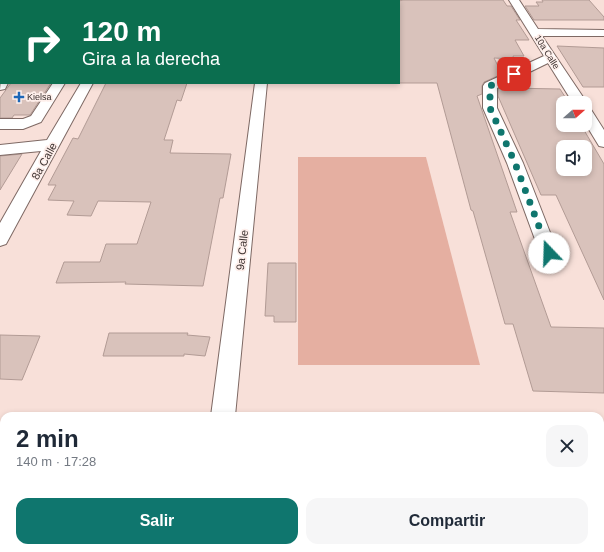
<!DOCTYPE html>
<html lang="es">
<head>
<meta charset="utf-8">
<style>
	:root { --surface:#fff; --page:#f6f6f7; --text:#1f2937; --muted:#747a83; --accent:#0f766e }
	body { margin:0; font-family:Helvetica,sans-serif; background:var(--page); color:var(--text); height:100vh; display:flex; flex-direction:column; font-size:15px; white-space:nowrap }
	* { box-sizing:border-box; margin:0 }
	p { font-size:13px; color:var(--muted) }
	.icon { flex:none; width:22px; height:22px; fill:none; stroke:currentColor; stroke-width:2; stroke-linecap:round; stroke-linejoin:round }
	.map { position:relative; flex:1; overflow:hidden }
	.details { position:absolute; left:0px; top:412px; width:604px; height:140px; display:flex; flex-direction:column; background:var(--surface); border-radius:12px 12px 0 0; box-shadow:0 2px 6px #0003 }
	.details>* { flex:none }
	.top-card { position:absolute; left:0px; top:0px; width:400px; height:84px; box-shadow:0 2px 6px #0003; background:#0b6e4f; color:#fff; overflow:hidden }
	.needle { width:26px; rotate:69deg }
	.tools { position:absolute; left:556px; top:96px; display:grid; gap:8px }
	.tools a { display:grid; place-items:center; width:36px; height:36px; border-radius:8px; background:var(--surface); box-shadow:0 2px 6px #0003; font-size:20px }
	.pin { position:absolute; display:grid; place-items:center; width:34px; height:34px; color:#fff; margin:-17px; border-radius:8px; box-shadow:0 2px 6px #0006 }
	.me { position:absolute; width:44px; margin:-22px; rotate:339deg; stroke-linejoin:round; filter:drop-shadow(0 0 3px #0008) }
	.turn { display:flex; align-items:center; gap:14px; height:84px; padding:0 16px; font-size:18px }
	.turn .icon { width:52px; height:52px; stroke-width:2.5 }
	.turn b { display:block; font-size:28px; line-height:34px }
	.round { display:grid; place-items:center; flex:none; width:42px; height:42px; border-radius:12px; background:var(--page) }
	.head { display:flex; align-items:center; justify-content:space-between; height:68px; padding:0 16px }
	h1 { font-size:24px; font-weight:700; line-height:30px }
	.cta { display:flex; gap:8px; margin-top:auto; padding:8px 16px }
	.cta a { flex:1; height:46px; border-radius:12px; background:var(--accent); color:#fff; font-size:16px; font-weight:700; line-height:46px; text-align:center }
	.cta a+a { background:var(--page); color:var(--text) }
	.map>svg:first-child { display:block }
	.green { fill:#e5afa1 }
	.building { fill:#d9c2bb; stroke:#b29b95; fill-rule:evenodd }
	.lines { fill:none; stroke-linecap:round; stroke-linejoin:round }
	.minor-casing { stroke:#7e6964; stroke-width:2 }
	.major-casing { stroke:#7e6964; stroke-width:2 }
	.minor { fill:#fff; fill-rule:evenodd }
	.major { fill:#fff; fill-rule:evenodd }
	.route { stroke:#0f766e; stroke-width:7; stroke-dasharray:0 12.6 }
	.poi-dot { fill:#1d67b7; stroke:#feefeb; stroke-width:1.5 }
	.labels { text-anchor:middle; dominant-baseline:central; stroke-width:3.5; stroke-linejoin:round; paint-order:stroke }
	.far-street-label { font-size:9px; fill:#392f2d; stroke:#feefeb }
	.far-poi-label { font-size:9px; fill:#392f2d; stroke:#feefeb; text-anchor:start }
	.street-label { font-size:11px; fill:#392f2d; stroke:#feefeb }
</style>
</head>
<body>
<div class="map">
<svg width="604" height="552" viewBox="0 0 604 552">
	<rect width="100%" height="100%" fill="#f8e0d9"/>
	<!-- green -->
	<path class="green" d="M298,157H426L480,365H298Z"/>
	<!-- building -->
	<path class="building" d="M403,0H503L507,6H511L520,20H516L529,40H515L524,56H513L514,59L494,58L502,74L484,82L482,86V94L477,96L517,212H510L551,327L604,328V393L533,391L513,324H505L473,211L471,210L437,83H399V1Z
		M542,0H589L604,17V20H534L525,6H539L536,2H543Z
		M557,46L604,48V87H583Z
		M11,83H51L30,115H14L12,118H0V98Z
		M106,83H187L181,101L177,100L164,140H173L170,153L231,154L223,198H220L203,286L125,284L126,282L56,283L64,262H100L106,244H137L151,202L98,201L91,216L67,215L74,201L48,200L56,185H48L73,138L78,139Z
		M508,84L509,88L560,89L569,103H563V125H581L604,164V300L556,195H541L498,96V89ZM563,147H585V169H563Z
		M22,154L0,190V156Z
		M268,263H296V322H274V316H265Z
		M109,333H188L187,335L210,337L205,356L184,354V356H103Z
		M0,335L40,336L22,380L0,379Z"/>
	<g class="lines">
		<defs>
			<path id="minor" d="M105,0H115V1H105Z
				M212,0H222V1H212Z
				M265,0H275V1H265Z
				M310,0H320V1H310Z
				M360,0H371L372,1H361Z
				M509,0H519L538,29L604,30V36H542L587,103L585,106V103H573L548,63L497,88V108L523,163L558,253L555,258L549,261L543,258L540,253L507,163L483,108V86L485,83L544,56Z
				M1,79V83H8L5,89L0,90Z
				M53,83H65L41,122L23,129H0V119H23L31,116Z
				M81,83H93L6,244L0,246V223L41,151L0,155V145L47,140Z
				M255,83H267L235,416H211Z
				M585,107L590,108L604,130V147L599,146L585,123Z
				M0,464L4,465V491L0,490Z
				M518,548H555L557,552H520Z"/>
			<path id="major" d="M0,513H4V545H0Z
				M334,548H392L394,552H336Z"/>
		</defs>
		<!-- minor casing -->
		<use href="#minor" class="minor-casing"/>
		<!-- major casing -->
		<use href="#major" class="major-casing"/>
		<!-- minor -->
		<use href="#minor" class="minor"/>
		<!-- major -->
		<use href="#major" class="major"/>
	</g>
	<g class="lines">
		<!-- route -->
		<path class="route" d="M514,74L490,86V108L515,163L549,253"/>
	</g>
	<!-- markers -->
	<path class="poi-dot" d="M17 91h4v4h4v4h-4v4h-4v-4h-4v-4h4z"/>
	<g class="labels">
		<!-- far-street labels -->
		<g class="far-street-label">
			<text transform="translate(547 52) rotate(58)">10a Calle</text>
		</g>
		<!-- far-poi labels -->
		<g class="far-poi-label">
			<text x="27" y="97">Kielsa</text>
		</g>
		<!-- street labels -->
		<g class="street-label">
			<text transform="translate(44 161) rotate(-61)">8a Calle</text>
			<text transform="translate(242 250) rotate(-84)">9a Calle</text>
		</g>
	</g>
</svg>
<div class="tools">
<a><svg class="needle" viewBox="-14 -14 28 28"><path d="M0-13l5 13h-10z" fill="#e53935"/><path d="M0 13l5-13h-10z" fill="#747a83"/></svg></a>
<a><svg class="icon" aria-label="sound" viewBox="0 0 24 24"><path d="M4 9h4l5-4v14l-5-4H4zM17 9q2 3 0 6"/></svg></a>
</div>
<div class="pin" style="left:514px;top:74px;background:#d93025"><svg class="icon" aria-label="arrive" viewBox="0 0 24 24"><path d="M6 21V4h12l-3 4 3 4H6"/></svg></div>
<svg class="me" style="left:549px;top:253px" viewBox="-20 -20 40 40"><circle r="19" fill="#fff"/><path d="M0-13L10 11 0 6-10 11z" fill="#0f766e"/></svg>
<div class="top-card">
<div class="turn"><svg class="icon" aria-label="right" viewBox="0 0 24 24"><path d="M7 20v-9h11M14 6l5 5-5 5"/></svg><div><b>120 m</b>Gira a la derecha</div></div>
</div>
<section class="details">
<div class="head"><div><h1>2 min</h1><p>140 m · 17:28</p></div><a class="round"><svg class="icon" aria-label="close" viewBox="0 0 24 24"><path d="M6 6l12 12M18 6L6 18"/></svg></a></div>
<div class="cta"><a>Salir</a><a>Compartir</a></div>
</section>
</div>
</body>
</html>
